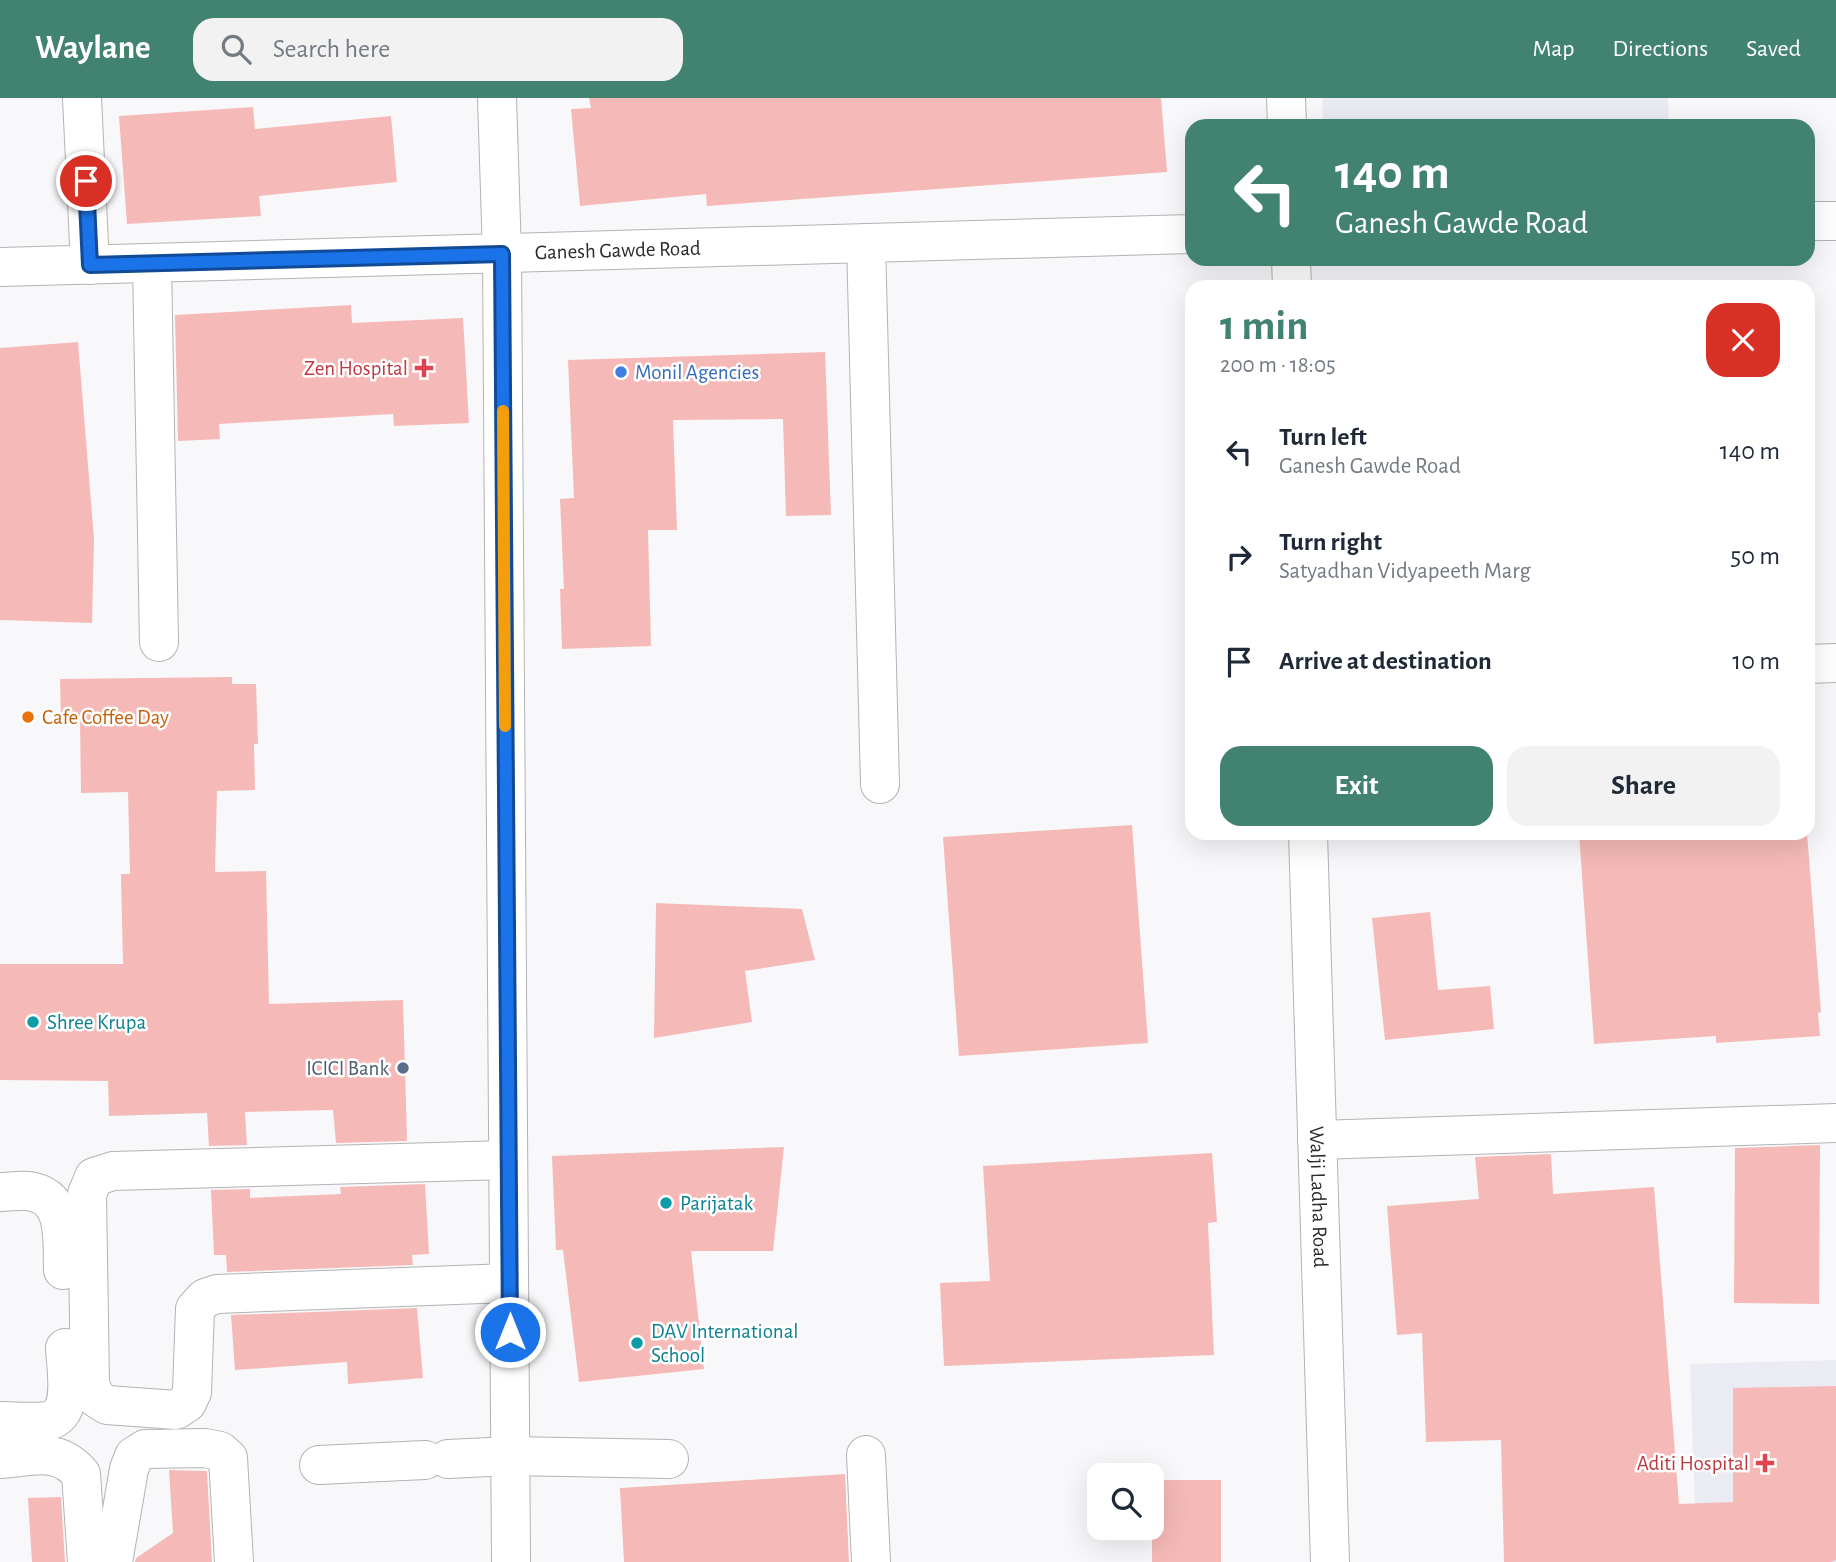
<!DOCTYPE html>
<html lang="en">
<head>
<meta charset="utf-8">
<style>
	:root { --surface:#fff; --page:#f2f2f3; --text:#1f2937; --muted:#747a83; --accent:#428270 }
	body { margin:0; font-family:"Alegreya Sans",sans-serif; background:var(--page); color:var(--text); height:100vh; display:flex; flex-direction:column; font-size:26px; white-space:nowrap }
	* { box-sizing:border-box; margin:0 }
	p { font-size:23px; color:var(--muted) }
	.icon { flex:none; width:38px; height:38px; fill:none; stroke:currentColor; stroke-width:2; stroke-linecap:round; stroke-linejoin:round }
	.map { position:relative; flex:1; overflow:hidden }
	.side { position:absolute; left:1185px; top:182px; width:630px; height:560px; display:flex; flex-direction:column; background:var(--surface); border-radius:21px; box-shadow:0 7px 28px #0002 }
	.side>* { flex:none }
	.hud { position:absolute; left:1185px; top:21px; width:630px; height:147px; border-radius:21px; box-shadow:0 7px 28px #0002; background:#428270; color:#fff; overflow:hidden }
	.tools { position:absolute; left:1087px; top:1365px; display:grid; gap:14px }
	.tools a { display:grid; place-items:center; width:77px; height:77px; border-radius:14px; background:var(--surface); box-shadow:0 7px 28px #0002; font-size:35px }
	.pin { position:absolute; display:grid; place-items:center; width:60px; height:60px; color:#fff; margin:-30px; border:4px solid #fff; border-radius:50%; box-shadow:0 2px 7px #0007 }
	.me { position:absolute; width:77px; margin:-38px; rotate:0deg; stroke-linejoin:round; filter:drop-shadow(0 0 5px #0008) }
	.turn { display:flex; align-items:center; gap:24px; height:147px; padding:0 35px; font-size:32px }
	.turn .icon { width:91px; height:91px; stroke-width:2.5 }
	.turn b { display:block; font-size:49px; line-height:60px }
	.round { display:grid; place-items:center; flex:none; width:74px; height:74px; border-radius:21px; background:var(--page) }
	.summary { display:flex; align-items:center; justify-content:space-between; height:119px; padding:0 35px }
	h1 { font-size:42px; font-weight:700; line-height:52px; color:var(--accent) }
	.action { display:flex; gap:14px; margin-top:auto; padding:14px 35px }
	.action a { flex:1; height:80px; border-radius:21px; background:var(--accent); color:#fff; font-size:28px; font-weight:700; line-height:80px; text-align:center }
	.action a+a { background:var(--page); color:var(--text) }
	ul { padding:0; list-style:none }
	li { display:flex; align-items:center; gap:21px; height:105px; padding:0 35px }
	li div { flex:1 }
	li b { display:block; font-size:26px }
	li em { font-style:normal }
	header { display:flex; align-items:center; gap:42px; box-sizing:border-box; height:98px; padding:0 35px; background:var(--accent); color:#fff }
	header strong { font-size:33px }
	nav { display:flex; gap:38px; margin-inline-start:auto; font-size:24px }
	.search { width:490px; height:63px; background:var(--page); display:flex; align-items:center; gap:18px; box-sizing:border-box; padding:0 24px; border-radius:21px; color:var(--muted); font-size:26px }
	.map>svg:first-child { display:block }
	.built { fill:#ebebf4 }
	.building { fill:#f5bab7 }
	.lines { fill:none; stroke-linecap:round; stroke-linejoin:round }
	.minor-casing { stroke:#b3b3b5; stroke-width:40 }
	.minor { stroke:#fff; stroke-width:38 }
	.route-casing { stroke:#114b97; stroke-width:18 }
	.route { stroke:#1a73e8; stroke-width:12 }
	.slow { stroke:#f59e0b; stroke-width:12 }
	.health-dot { fill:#e0444e; stroke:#fff; stroke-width:2.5 }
	.shop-dot { fill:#3f7fe0; stroke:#fff; stroke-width:2.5 }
	.food-dot { fill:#e8710a; stroke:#fff; stroke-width:2.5 }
	.culture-dot { fill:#0f9aa8; stroke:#fff; stroke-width:2.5 }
	.service-dot { fill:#5c6f8a; stroke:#fff; stroke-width:2.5 }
	.labels { text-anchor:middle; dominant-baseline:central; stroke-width:5; stroke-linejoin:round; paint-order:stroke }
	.street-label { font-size:21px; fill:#2c2b2c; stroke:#fff }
	.health-label { font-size:21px; fill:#be3a42; stroke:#fff; text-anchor:end }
	.shop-label { font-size:21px; fill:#366cbe; stroke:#fff; text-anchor:start }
	.food-label { font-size:21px; fill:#c56008; stroke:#fff; text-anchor:start }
	.culture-label { font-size:21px; fill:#0d838f; stroke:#fff; text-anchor:start }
	.service-label { font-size:21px; fill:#4e5e75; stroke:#fff; text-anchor:end }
</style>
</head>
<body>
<header>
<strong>Waylane</strong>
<div class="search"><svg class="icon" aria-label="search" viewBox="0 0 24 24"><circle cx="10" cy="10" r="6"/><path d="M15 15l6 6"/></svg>Search here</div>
<nav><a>Map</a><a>Directions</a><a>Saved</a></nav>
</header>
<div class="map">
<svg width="1836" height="1464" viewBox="0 0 1836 1464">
	<rect width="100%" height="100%" fill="#f8f8fa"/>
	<!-- built -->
	<path class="built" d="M1322,0H1668L1669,28H1323Z
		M1836,1262V1464H1697L1690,1266Z"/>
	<!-- building -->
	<path class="building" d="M589,0H1161L1167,74L707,108L706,96L580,108L571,11L591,10Z
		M253,9L255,31L391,18L397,84L259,98L261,118L127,126L119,18Z
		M351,207L352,225L463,220L469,325L394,328L393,316L219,326L220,341L178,343L175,217Z
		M78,244L94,441L92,525L0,522V250Z
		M825,254L831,417L786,418L783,321L673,322L677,432H648L651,548L562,551L560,491H564L560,401L574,400L568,262Z
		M232,579V586H256L258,646H254L255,692L217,693L215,774L266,773L269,906L403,902L407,1043L336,1045L333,1012L245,1014L247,1047L209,1048L207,1015L109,1018L108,983L0,982V866H123L121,776H130L128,694L81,695L80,621H61L60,581Z
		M1132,727L1148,945L959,958L943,739Z
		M1579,735H1807L1821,914L1818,915L1820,938L1716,945V938L1594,946Z
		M656,805L802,811L815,862L745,873L752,924L654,940Z
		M1430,814L1438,892L1490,888L1494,931L1385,942L1372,820Z
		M1820,1047L1819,1206L1734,1205L1735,1050Z
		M784,1049L773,1153H691L704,1271L579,1284L563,1152H556L552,1058Z
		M1212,1055L1217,1124L1208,1125L1214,1257L944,1268L940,1185L990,1183L983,1068Z
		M1551,1056L1553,1096L1654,1089L1679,1406L1733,1404V1290L1836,1288V1462L1831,1464H1504L1501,1342L1426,1344L1422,1235L1397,1237L1387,1108L1479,1101L1475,1059Z
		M425,1086L429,1156L412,1157L413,1167L227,1174L226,1157H214L211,1092L250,1091V1100L341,1096L340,1089Z
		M417,1210L423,1280L348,1286L347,1264L235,1272L231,1217Z
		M169,1372L207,1373L212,1464H135L136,1460L173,1435Z
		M845,1376L849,1464H624L620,1390Z
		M1152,1382H1221V1464H1152Z
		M61,1399L65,1464H32L28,1400Z"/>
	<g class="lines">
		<defs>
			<g id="minor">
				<path d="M82,0L90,167"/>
				<path d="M497,0L502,156L511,1464"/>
				<path d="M1286,0L1287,28"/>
				<path d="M1808,123H1836"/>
				<path d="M866,145L880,686"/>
				<path d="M1291,161L1292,189"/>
				<path d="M152,165L159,544"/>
				<path id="s1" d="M0,169L1192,136"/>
				<path d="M1808,566L1836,565"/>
				<path id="s2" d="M1308,735L1330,1464"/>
				<path d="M1317,1042L1836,1025"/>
				<path d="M508,1062L113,1073L94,1079L87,1096L90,1287L96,1300L107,1307L176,1312L187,1305L192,1294L195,1211L205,1200L217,1196L509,1185"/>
				<path d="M0,1094C9,1094 19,1092 28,1093C68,1098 62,1142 63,1172"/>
				<path d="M0,1323C15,1323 31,1325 46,1323C76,1320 66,1272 65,1250"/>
				<path d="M866,1357L871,1464"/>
				<path d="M0,1361C33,1359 57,1348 81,1376L87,1464"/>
				<path d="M448,1361L511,1358L669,1361"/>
				<path d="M319,1367L425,1362"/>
				<path d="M113,1464L129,1371L134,1358L145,1351L205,1350L220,1353L228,1360L234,1464"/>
			</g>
		</defs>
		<!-- minor casing -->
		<use href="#minor" class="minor-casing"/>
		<!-- minor -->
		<use href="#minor" class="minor"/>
	</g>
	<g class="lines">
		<defs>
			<path id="route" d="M86,83L90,167L502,156L510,1234"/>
		</defs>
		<!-- route casing -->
		<use href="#route" class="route-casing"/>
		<!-- route -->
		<use href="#route" class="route"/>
		<!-- slow -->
		<path class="slow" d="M503,313L505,628"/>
	</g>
	<!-- markers -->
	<g class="health-dot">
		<path d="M420.5 259.5h7v7h7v7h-7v7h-7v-7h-7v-7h7z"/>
		<path d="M1761.5 1354.5h7v7h7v7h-7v7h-7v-7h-7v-7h7z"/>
	</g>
	<circle class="shop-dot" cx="621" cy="274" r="7"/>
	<circle class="food-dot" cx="28" cy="619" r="7"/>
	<g class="culture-dot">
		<circle cx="33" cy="924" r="7"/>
		<circle cx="666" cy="1105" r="7"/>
		<circle cx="637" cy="1245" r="7"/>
	</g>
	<circle class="service-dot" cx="403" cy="970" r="7"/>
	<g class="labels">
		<!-- street labels -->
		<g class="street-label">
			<text stroke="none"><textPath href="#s1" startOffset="618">Ganesh Gawde Road</textPath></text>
			<text stroke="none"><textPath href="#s2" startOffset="364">Walji Ladha Road</textPath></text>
		</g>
		<!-- health labels -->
		<g class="health-label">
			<text x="408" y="270">Zen Hospital</text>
			<text x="1749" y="1365">Aditi Hospital</text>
		</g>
		<!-- shop labels -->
		<g class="shop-label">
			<text x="635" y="274">Monil Agencies</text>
		</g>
		<!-- food labels -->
		<g class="food-label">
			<text x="42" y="619">Cafe Coffee Day</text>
		</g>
		<!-- culture labels -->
		<g class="culture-label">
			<text x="47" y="924">Shree Krupa</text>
			<text x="680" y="1105">Parijatak</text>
			<text x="651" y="1233">DAV International<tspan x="651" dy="24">School</tspan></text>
		</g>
		<!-- service labels -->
		<g class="service-label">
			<text x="389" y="970">ICICI Bank</text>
		</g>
	</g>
</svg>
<div class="tools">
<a><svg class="icon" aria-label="search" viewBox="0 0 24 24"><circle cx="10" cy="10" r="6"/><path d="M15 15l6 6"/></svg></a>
</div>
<div class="pin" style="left:86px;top:83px;background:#d93025"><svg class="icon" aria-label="arrive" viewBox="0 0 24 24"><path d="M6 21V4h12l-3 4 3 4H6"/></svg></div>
<svg class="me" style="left:510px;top:1234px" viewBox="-20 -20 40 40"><circle r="17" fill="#1a73e8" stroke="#fff" stroke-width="3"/><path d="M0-11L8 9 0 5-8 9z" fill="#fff"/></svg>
<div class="hud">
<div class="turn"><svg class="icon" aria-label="left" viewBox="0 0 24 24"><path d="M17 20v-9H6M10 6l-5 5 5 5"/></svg><div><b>140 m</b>Ganesh Gawde Road</div></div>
</div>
<section class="side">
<div class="summary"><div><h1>1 min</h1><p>200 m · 18:05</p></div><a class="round" style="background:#d93025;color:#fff"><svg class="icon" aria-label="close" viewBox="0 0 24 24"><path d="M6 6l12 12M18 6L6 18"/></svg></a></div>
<ul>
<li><svg class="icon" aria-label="left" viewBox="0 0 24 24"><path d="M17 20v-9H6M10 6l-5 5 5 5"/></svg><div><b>Turn left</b><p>Ganesh Gawde Road</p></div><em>140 m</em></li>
<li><svg class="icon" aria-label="right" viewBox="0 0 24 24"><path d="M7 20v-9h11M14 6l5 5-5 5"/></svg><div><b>Turn right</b><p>Satyadhan Vidyapeeth Marg</p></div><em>50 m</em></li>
<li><svg class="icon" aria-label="arrive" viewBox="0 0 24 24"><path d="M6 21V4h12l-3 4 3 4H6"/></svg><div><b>Arrive at destination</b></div><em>10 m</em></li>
</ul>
<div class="action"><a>Exit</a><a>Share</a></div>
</section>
</div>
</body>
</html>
